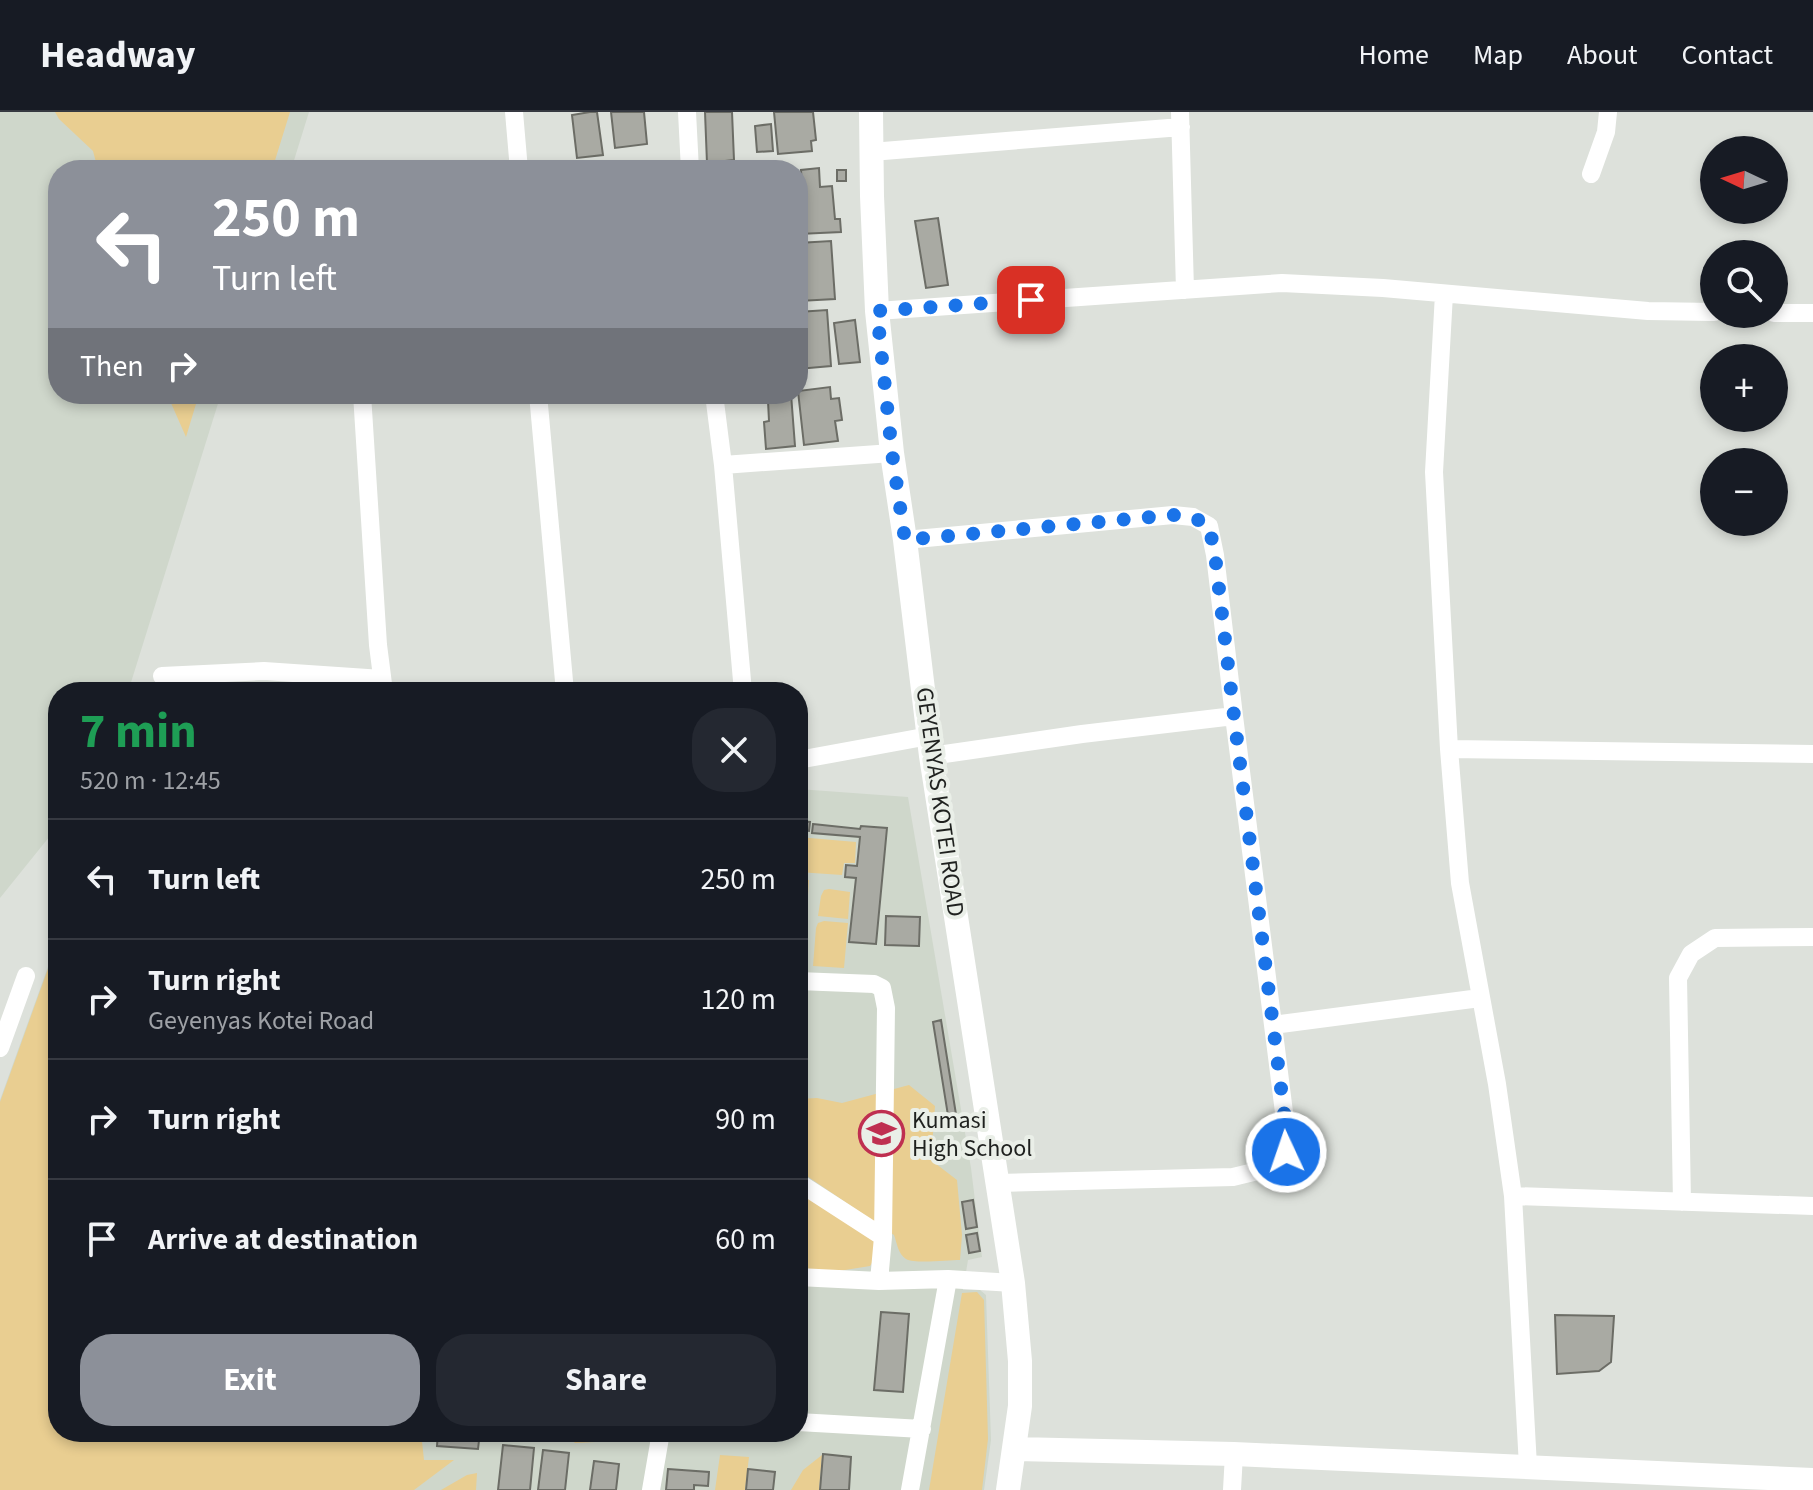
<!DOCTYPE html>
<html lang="en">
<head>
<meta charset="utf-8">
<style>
	:root { --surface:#171b24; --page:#242831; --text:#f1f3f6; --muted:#9ea1a6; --line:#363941; --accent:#8c9099 }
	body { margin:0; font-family:"Source Sans 3",sans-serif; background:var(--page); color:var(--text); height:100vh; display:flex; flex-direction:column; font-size:30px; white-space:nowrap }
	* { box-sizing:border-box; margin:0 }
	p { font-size:26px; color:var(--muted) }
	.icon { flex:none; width:44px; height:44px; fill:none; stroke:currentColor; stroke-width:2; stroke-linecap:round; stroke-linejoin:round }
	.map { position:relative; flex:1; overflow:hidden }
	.side { position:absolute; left:48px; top:570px; width:760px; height:760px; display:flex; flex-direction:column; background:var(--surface); border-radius:32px; box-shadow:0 4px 12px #0003 }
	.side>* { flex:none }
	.hud { position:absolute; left:48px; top:48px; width:760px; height:244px; border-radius:32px; box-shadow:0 4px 12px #0003; background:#8c9099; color:#fff; overflow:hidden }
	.needle { width:52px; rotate:274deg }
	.buttons { position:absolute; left:1700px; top:24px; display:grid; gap:16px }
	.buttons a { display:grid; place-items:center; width:88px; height:88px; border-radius:50%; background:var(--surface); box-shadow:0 4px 12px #0003; font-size:40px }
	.pin { position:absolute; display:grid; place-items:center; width:68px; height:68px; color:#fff; margin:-34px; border-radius:16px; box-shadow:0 4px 12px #0006 }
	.me { position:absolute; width:88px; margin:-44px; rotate:357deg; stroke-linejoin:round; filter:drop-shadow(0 0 6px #0008) }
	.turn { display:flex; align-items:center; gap:28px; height:168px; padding:0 32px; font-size:36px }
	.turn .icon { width:104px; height:104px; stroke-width:2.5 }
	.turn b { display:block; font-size:56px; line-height:68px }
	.then { display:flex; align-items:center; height:76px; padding:0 32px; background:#0003; gap:16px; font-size:30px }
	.round { display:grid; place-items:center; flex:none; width:84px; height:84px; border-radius:32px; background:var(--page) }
	.summary { display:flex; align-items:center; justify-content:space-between; height:136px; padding:0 32px }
	h1 { font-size:48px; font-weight:700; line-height:60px; color:#1e9e55 }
	.cta { display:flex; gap:16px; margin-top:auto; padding:16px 32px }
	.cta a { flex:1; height:92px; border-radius:32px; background:var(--accent); color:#fff; font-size:32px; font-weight:700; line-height:92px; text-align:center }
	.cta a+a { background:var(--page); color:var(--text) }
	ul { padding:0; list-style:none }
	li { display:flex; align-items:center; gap:24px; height:120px; padding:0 32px; border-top:2px solid var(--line) }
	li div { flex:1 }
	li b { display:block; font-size:30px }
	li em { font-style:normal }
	header { display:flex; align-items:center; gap:48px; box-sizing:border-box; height:112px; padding:0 40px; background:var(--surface); border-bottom:2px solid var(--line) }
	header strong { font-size:38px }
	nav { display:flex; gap:44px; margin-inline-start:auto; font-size:28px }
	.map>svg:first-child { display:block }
	.built { fill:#cfd7cb }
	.green { fill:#e9ce91 }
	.building { fill:#a9aaa3; stroke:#6c6d66; stroke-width:2 }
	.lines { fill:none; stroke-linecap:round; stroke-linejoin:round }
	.street { stroke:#fff; stroke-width:18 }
	.secondary { stroke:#fff; stroke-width:24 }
	.route { stroke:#1a73e8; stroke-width:14; stroke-dasharray:0 25.2 }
	.labels { text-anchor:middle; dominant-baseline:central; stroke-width:8; stroke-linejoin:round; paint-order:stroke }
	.street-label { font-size:24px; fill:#1f211f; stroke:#eaefe8 }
	.poi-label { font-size:24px; fill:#1f211f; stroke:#eaefe8; text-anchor:start }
</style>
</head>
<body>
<header>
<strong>Headway</strong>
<nav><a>Home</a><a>Map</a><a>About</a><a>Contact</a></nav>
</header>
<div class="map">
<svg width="1813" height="1378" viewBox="0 0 1813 1378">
	<rect width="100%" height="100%" fill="#dde1db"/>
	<!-- built -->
	<path class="built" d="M0,0H309L291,58H58V282H221L128,580H58V714L0,786Z
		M798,677L908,685L971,1056L982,1145L968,1148L963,1178H980L986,1183L991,1328L984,1378H0V988L58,827V1320H798Z"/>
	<!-- green -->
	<path class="green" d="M55,0H290L272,58H98L93,39L59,7Z
		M167,282H199L186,325Z
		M798,725L856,730L855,751H844L842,763L798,760Z
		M798,767L809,768L807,799L798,798Z
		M829,777L850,780L848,807L818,804L821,784L824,778Z
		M824,809L848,811L844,856L813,854L816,816L818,811Z
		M58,829V1320H421L424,1348H454L414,1378H0V990Z
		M909,973L935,994L931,1048L957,1068L962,1123L960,1148C948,1148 915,1152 906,1147C898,1142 897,1131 894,1123L798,1058V987L817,986L842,991Z
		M798,1074L875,1130L874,1148L870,1154L814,1163L798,1159Z
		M977,1180L984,1188L988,1327L982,1378H929L962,1181Z
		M568,1320H599V1321L595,1330L575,1331L566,1322Z
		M720,1343L749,1345L745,1378H715Z
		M822,1343L819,1378H791L803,1358Z
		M477,1361L476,1378H441L467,1363Z"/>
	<!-- building -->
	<path class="building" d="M590,0H597L603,43L577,46L572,3Z
		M611,0H644L647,32L615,36Z
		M705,0H732L734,48L707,51Z
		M774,0H813L816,28L811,29L812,39L778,42Z
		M771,12L773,39L757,40L755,14Z
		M819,56L820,75L832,74L835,107H840L841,120L799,122V111H804L801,58Z
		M837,58H846V69H837Z
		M938,106L948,173L926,176L915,109Z
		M831,129L835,187L799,189L798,131Z
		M827,198L831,254L798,257V236H801L800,230H798V200Z
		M855,208L860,250L839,252L834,211Z
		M830,275L831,287L839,286L842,308L835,309L838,329L804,333L798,279Z
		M761,282H791L795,334L766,337L764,310L769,309L768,289H761Z
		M798,709L810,710L809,719L798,718Z
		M813,712L860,717L861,714L887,716L876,832L849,830L856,766L845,765L846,753L857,754L860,725L812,721Z
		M886,804L920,805L919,834L885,833Z
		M941,908L958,1015L950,1016L933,910Z
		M973,1088L977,1115L966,1117L962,1090Z
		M977,1121L980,1139L969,1141L966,1123Z
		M881,1200L909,1202L903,1280L874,1278Z
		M1555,1203L1614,1204L1611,1250L1599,1259L1557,1262Z
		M438,1320H480L478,1337L437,1334Z
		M503,1333L534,1336L530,1378H498Z
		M543,1338L569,1341L565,1378H538Z
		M823,1342L851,1345L849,1378H820Z
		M594,1349L619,1352L616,1378H590Z
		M668,1357L709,1360L708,1374L694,1373V1378H666Z
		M748,1357L775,1360L773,1378H746Z"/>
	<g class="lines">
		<!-- street -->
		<path class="street" d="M514,0L519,58
			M687,0L690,58
			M1180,0L1185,178
			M871,40L1181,15
			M1591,62L1606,20L1608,0
			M1444,182L1434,360L1449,637L1460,771L1497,972L1513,1084L1528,1354
			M877,199L1282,171L1383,176L1648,199L1714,200
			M1774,201H1813
			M362,282L378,533L384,580
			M538,282L565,580
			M714,282L723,353L743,580
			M723,353L892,341
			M905,428L1173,403L1193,405L1209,414L1215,443L1234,604L1286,1016V1040L1274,1055L1233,1065L998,1071
			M162,564L264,559L382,567
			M1449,637L1813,642
			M931,644L1082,622L1234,604
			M798,648L929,624
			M798,869L874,872L882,876L886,896L883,1125L879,1169
			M1273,913L1480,886
			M0,936L26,864
			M798,1070L883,1125
			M1513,1084L1813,1094
			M1682,1090L1678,866L1691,842L1715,826L1813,825
			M798,1165L879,1169L948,1167L1013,1171
			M798,1310L922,1317
			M651,1378L661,1320
			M910,1378L948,1167
			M1232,1378L1234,1342"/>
		<!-- secondary -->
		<path class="secondary" d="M871,0L872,84L877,199L892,341L905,428L931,644L1013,1171L1020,1249V1294L1008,1378
			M1015,1337L1234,1342L1813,1368"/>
	</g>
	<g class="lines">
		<!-- route -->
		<path class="route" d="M1031,188L877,199L892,341L905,428L1173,403L1193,405L1209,414L1215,443L1234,604L1286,1016V1040"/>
	</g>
	<!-- icons -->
	<defs>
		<symbol id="school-ring" viewBox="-11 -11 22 22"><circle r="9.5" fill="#eaefe8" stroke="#bf2f50" stroke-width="1.5"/><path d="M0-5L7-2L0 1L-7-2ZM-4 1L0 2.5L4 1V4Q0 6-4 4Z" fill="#bf2f50"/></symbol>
	</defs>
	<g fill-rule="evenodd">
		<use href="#school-ring" x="856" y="996" width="51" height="51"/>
	</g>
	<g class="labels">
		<!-- street labels -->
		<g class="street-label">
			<text transform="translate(940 690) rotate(82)">GEYENYAS KOTEI ROAD</text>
		</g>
		<!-- poi labels -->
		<g class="poi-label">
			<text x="912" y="1008">Kumasi<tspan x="912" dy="28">High School</tspan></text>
		</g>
	</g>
</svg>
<div class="buttons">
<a><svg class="needle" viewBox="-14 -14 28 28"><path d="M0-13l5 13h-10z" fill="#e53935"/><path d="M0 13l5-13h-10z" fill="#9ea1a6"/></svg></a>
<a><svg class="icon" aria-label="search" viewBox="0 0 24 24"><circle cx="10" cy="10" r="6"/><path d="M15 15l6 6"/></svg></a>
<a>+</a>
<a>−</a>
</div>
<div class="pin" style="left:1031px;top:188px;background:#d93025"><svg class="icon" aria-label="arrive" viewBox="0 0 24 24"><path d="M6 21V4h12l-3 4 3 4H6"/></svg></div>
<svg class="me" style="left:1286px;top:1040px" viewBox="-20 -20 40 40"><circle r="17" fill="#1a73e8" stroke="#fff" stroke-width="3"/><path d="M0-11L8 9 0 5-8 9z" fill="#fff"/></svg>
<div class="hud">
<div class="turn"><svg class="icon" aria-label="left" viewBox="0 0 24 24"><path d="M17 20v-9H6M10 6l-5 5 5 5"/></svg><div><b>250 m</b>Turn left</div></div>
<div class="then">Then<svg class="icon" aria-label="right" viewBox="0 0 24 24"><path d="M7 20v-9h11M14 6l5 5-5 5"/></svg></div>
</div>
<section class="side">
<div class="summary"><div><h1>7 min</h1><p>520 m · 12:45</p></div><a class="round"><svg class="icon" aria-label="close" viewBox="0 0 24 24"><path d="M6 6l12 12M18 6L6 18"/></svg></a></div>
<ul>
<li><svg class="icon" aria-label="left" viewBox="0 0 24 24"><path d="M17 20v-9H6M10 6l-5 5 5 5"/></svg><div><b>Turn left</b></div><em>250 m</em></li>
<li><svg class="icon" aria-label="right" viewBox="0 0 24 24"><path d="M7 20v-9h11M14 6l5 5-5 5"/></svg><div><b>Turn right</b><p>Geyenyas Kotei Road</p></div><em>120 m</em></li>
<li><svg class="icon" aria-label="right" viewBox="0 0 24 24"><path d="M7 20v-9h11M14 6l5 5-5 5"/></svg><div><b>Turn right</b></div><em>90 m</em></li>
<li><svg class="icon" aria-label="arrive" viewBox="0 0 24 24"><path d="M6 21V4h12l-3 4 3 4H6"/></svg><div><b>Arrive at destination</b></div><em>60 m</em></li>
</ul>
<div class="cta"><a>Exit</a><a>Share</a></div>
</section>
</div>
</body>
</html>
